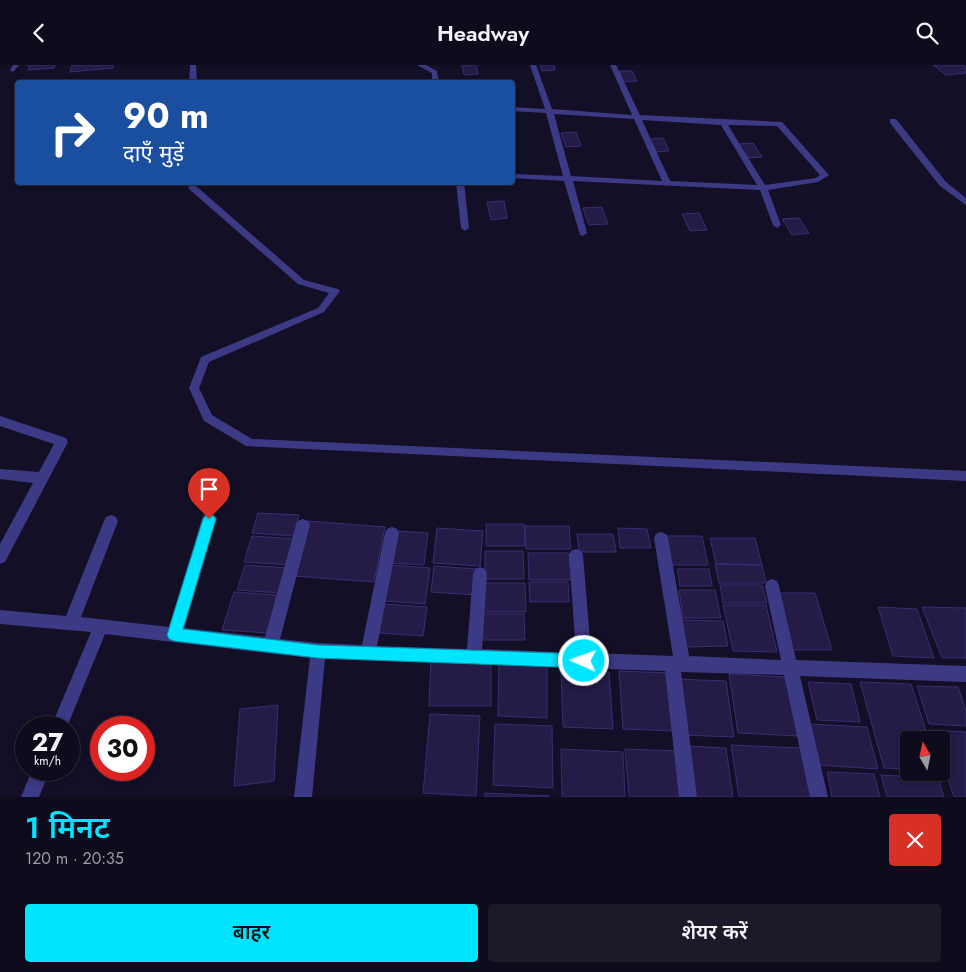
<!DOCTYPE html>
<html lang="hi">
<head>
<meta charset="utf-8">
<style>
	:root { --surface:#0e0b1c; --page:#1c1929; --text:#f1f3f6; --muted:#9b9ba3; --line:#2e2b3b; --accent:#00e5ff }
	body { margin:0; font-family:Jost,"Noto Sans Devanagari",sans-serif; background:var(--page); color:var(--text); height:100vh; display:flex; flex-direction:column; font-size:19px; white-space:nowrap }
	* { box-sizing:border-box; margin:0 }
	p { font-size:16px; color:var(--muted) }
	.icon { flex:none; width:28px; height:28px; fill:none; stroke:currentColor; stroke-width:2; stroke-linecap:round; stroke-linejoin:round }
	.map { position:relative; height:732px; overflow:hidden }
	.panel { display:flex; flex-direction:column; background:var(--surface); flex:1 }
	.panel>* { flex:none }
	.banner { position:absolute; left:15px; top:15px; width:500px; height:105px; border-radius:5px; box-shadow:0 2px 8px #0003,0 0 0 1px var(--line); background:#1a4fa0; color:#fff; overflow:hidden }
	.needle { width:32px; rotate:351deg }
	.buttons { position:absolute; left:900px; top:666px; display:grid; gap:10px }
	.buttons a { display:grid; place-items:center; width:50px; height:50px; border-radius:5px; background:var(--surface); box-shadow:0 2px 8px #0003,0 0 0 1px var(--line); font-size:25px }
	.speed { position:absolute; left:15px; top:651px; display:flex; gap:10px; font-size:25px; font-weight:700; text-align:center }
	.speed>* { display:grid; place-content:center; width:65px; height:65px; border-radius:50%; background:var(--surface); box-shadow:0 2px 8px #0003,0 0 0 1px var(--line); line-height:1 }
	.speed small { font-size:12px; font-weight:400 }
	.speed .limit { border:8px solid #d22; background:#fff; color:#111 }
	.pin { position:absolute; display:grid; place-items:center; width:42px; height:42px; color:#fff; margin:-51px -21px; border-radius:50% 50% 50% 0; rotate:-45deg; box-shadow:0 0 5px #0007 }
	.pin .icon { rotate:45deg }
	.me { position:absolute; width:55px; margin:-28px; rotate:272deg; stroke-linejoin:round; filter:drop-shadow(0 0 4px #0008) }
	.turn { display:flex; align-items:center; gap:18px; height:105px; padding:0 25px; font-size:22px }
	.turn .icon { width:65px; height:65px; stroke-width:2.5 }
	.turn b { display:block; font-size:35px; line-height:42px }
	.round { display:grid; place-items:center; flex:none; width:52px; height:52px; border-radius:5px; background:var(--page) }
	.overview { display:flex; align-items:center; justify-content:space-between; height:85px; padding:0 25px }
	h1 { font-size:30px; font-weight:600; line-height:38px; color:var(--accent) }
	.cta { display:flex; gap:10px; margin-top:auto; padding:10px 25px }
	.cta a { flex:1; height:58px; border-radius:5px; background:var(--accent); color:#111; font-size:20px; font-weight:600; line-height:58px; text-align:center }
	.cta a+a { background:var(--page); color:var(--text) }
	header { display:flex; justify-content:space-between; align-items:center; height:65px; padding:0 25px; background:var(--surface); font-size:22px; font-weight:600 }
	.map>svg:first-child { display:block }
	.building { fill:#241b47; stroke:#3b2d73 }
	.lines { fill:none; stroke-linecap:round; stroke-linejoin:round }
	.service { fill:#3d3a85; fill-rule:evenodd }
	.minor { fill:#3d3a85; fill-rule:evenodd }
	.route { fill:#00e5ff; stroke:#0095a6 }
</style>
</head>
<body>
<header><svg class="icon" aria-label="back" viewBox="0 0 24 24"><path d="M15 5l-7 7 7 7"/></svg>Headway<svg class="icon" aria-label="search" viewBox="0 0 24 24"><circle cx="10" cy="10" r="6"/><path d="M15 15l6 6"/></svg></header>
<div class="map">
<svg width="966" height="732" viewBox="0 0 966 732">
	<rect width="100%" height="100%" fill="#130f26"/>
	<!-- building -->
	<path class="building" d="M26,0H55L54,3L28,5L30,0Z
		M72,0H113V3L70,7Z
		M462,0H476L478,9L464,10Z
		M540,0H554L555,5L542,6Z
		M933,0H963L966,2V8L946,10Z
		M619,6H632L637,16L624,17Z
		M576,67L581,81L566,82L561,68Z
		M663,73L669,86L655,87L649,74Z
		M753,78L762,92L747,93L738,79Z
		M504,136L507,153L491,155L487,137Z
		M602,142L608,159L589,160L583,143Z
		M699,148L707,165L690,166L682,149Z
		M799,153L809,168L792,170L782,154Z
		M258,448L299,450L294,471L252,468Z
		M309,456L385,462L374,517L294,511Z
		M486,459H524L525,481H486Z
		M525,461H569L571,484H526Z
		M437,463L483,466L480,501L433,498Z
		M618,463L647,464L651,483H620Z
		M398,466L428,468L424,500L392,498Z
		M577,469H613L616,487H579Z
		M252,471L297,474L290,500L244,497Z
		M664,471H702L708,500H669Z
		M710,473H755L762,500L716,499Z
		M485,486H523L524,514H485Z
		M528,488H569L571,515H529Z
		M715,499L762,500L766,518H719Z
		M245,500L288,503L281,528L237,525Z
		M392,500L430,503L425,539L385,536Z
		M434,501L477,504L475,530L431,527Z
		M677,504H709L712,521H680Z
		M529,517H568L569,537H530Z
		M482,518H525L526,547H482Z
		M720,520H762L767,538H723Z
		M679,525H715L721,553H683Z
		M234,527L277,530L268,568L222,565Z
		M777,528H815L832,585H792Z
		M384,539L427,542L423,571L379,568Z
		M723,540H766L777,587L733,586Z
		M878,542L917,544L934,593L893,591Z
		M922,542L966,543V593H942Z
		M483,549H524L525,575H483Z
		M682,555L723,556L728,581L686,582Z
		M499,595L547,598V653L498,651Z
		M431,596H491V641H429Z
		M561,605L609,607L613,664L563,662Z
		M619,606L669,608L675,666L623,664Z
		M729,609L786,612L798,671L738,668Z
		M676,614L726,616L734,672L683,670Z
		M808,617L851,619L860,657L817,655Z
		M860,617L911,619L929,675H909V704L884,703Z
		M917,621L958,622L966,646V661L929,659Z
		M278,640L274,716L234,721L240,644Z
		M430,649L480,651L476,731L423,728Z
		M495,659L552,661L553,723L493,720Z
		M809,659L867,662L878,704L818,700Z
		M933,665L966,667V732H954L941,693V675H936Z
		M731,680L802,683L812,732H739Z
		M687,681L726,683L733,732H693Z
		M561,684L623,687L625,732H562Z
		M625,684L678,686L683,732H629Z
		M827,707L874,709L880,732H832Z
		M881,710L938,713L944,732H887Z
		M485,728L549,731V732H485Z"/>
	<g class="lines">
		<!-- service -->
		<path class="service" d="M13,0H19L13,7L10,5Z
			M190,0H196L197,18H189Z
			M417,0H426L437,6L439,18H432V8Z
			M530,0H536L552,44L632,50L610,0H616L640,50L782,57L829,110L818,117L768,125L781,160L777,163L773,160L760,125L573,116L587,168L583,171L580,170L564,116L512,113V109L563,111L546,48L512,46V42L545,44ZM554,49L634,54L662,116L571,111ZM642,55L721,60L757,120L670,116ZM728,60L777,61L820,110L816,113L765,120Z
			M890,54H896L946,117L966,133V140L940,121L890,58Z
			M188,118H196V121L304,215L338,224L340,226L324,247L209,297L199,323L212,350L252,374L966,406V416L246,381L204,356L189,323L200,295L201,292L318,243L329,228L298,219L189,124Z
			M456,118H464L469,163L465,166L461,163Z"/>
		<!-- minor -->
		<path class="minor" d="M0,351L66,373L68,377L5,497L0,499V479L33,418L0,414V404L39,407L54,379L0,361Z
			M209,448L214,450L216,454L184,563L265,572L296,460L298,456L303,454L308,456L310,460L280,574L318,578L362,580L385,468L387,464L392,462L397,464L399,468L377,581L467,584L473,509L475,504L480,502L485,504L487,509L482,584L576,588L569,490L571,486L576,484L581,486L583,490L591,588L673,591L654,473L656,469L661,467L666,469L668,473L689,591L781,595L765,521L767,516L772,514L777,516L779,521L796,595L966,601V617L800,611L828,732H810L784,610L681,607L697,732H679L665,606L325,594L312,732H294L310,593L105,569L67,662H51L91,567L0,559V545L66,551L104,456L106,452L111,450L116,452L118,456L81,552L169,562L202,454L204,450Z
			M32,705H50L39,732H21Z"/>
	</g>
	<!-- route -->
	<path class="route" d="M209,449L214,451L216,454L183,564L318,580L584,589L589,591L591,596L589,601L584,603L318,593L174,576L169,574L167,570L203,454L205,451Z"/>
</svg>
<div class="buttons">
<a><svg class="needle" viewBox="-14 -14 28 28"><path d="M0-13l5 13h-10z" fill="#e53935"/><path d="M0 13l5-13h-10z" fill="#9b9ba3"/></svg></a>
</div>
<div class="speed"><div>27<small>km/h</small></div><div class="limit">30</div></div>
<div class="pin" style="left:209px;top:454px;background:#d93025"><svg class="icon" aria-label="arrive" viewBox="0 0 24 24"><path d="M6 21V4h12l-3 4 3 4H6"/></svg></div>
<svg class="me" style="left:584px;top:596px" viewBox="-20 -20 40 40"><circle r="17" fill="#00e5ff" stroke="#fff" stroke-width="3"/><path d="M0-11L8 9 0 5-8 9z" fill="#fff"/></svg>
<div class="banner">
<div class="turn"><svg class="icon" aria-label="right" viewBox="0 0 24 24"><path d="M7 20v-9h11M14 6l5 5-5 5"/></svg><div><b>90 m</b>दाएँ मुड़ें</div></div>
</div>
</div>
<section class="panel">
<div class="overview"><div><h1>1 मिनट</h1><p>120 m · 20:35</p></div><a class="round" style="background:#d93025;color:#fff"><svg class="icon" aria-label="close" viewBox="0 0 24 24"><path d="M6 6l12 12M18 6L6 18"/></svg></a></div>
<div class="cta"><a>बाहर</a><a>शेयर करें</a></div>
</section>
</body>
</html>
